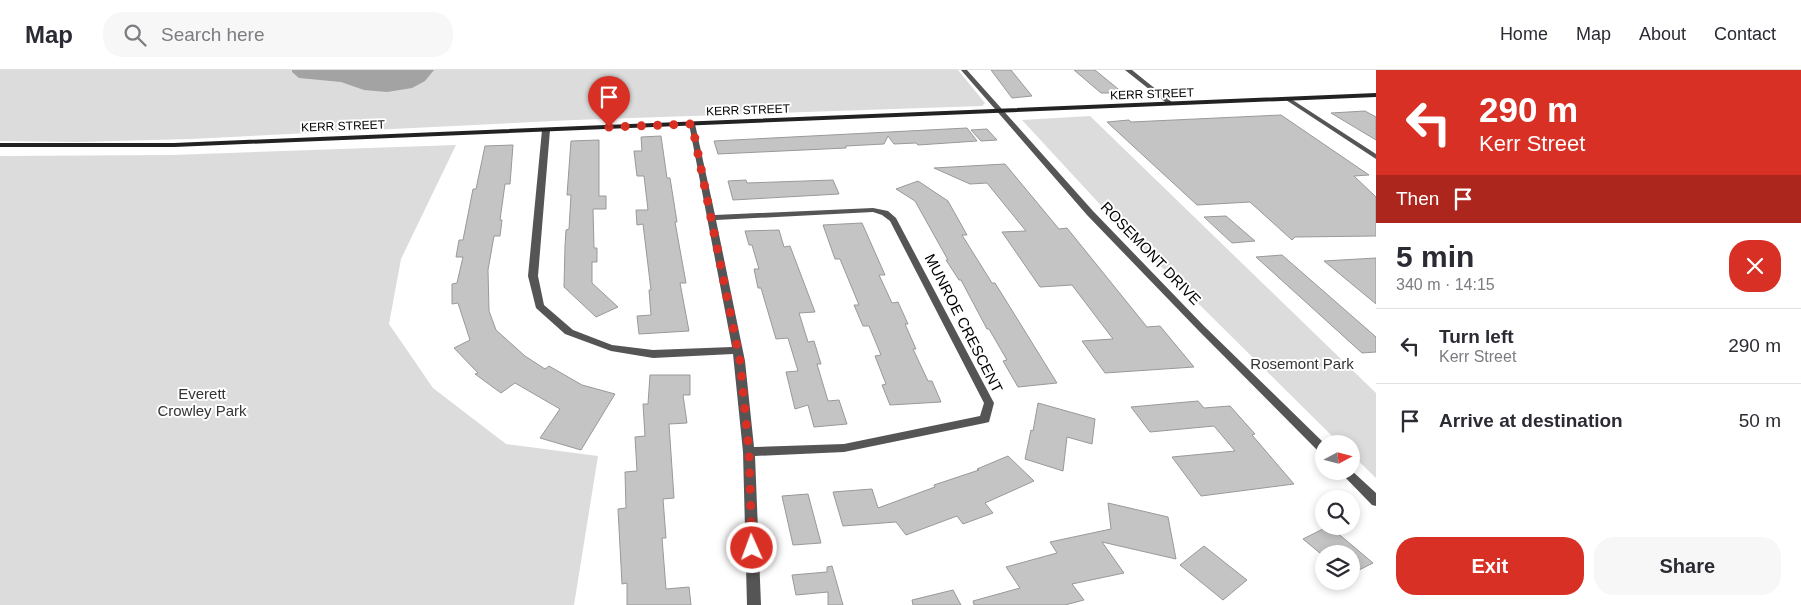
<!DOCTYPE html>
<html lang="en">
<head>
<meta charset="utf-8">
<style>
	:root { --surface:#fff; --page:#f7f7f7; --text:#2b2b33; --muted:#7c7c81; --line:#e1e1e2; --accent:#d93025 }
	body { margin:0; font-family:Arial,sans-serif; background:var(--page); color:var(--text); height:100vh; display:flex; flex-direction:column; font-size:19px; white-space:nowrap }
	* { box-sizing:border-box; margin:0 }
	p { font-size:16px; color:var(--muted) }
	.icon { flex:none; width:28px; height:28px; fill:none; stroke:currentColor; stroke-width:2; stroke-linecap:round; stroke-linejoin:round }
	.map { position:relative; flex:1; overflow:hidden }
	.sheet { display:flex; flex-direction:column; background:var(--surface); width:425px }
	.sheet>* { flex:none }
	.hud { background:#d93025; color:#fff; overflow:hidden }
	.needle { width:32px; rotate:83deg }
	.fabs { position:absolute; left:1315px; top:365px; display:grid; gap:10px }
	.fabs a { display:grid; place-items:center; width:45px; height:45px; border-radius:50%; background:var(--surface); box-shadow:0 2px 8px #0003; font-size:25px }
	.pin { position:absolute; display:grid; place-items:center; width:42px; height:42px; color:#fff; margin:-51px -21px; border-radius:50% 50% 50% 0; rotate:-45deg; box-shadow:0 0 5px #0007 }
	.pin .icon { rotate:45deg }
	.me { position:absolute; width:55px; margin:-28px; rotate:358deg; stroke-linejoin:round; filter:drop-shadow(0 0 4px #0008) }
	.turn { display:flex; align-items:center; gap:18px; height:105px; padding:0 20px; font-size:22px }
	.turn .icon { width:65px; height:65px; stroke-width:2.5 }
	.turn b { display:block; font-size:35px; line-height:42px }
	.then { display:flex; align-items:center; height:48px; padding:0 20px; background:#0003; gap:10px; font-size:19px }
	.round { display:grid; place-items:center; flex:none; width:52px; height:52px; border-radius:20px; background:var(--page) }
	.overview { display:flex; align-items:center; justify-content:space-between; height:85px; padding:0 20px }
	h1 { font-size:30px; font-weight:700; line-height:38px }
	.primary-button { display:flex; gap:10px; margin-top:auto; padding:10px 20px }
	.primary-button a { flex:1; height:58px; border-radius:20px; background:var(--accent); color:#fff; font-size:20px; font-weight:700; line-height:58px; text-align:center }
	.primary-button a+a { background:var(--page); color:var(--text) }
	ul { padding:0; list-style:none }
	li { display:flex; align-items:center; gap:15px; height:75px; padding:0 20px; border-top:1px solid var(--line) }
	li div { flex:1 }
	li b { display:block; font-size:19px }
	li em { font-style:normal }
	header { display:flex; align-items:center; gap:30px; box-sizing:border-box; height:70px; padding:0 25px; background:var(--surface); border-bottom:1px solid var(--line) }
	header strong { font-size:24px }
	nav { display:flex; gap:28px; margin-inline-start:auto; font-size:18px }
	.search { width:350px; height:45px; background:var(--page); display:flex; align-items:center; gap:12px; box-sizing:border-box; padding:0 18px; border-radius:20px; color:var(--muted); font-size:19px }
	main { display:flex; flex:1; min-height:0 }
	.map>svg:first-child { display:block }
	.green { fill:#dcdcdc }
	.water { fill:#a3a3a3 }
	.building { fill:#c4c4c4; stroke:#999 }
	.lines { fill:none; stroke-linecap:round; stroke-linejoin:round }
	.street { fill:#555; fill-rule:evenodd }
	.secondary { fill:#222; fill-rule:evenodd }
	.route { stroke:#d93025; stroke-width:9; stroke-dasharray:0 16.2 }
	.labels { text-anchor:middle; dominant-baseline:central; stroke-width:4; stroke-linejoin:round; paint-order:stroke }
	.far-street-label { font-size:12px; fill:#000; stroke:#fff }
	.street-label { font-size:15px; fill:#000; stroke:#fff }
	.park-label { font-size:15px; fill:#333; stroke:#fff }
</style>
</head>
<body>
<header>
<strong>Map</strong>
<div class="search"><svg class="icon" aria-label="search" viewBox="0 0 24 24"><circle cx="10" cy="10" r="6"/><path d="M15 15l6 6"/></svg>Search here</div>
<nav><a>Home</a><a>Map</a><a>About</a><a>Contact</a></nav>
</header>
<main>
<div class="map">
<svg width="1376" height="535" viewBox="0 0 1376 535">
	<rect width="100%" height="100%" fill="#fff"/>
	<!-- green -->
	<path class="green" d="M0,0H958L985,33L982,36L574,50L191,69L77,72L0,71Z
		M1090,46L1376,323V408L1351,384V374H1340L1326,360L1120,156L1022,50Z
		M456,75L401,189L389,254L433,318L506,374L598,386L574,535H0V86L172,85Z"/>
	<!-- water -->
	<path class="water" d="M292,0H434L425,11L412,18L387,22L364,20L341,12L299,8L292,2Z"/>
	<!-- building -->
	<path class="building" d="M991,0H1011L1032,26L1012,28Z
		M1074,0H1095L1123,23H1101Z
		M1365,41L1376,47V70L1331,43Z
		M1281,45L1369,105L1354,106L1376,127V166L1295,167L1292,170L1250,132L1197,135L1107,52L1129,50L1131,52Z
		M967,58L977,71L918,75L916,73L894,74L888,66L884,74L846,76V78L718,84L714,71Z
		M987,59L997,70L981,71L971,60Z
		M661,66L667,108H670L677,152H675L686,213H680L689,261L639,264L637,246L651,245L649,220H651L643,154L637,155L636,140H648L644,106H637L634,81H642L641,67Z
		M599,70V126H606V139H593L594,178H597V192H592V213L618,237L596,247L564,217L565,176L566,160L569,159L571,125H567L571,71Z
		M513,75L510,114H505L500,150H502L500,166H494L488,200L489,241L496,260L525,286L545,299L549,296L582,315L615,324L581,380L540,368L560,339L515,313L501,323L475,304L478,303L454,278L470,270L458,233L452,234V214L457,213L463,187H456L459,170H463L473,119H476L485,76Z
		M1005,94L1059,159L1067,158L1147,257L1160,256L1194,297L1105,303L1082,271L1113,269L1072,215L1040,217L1002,162L1026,161L987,113L970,114L934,98Z
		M746,110L747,113L833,110L839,124L733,130L728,111Z
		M918,111L948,131L967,165H962L992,213H995L1057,313L1018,317L1003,291L1007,290L989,259H987L961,210H959L946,190H948L915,131L896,119Z
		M1226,146L1255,171L1232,173L1204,147Z
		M862,153L885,205H879L892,233L898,232L908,254H905L916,279H913L928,311H932L941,332L890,335L882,315L886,314L875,286L881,285L869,256H863L854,235H859L840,189H835L823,155Z
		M779,160L784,177L790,176L815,242L799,243L808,272L814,271L821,294H817L828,331L839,330L847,354L814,357L808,335L795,339L786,302L798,301L788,268L776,269L761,218H758L754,199H759L752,175H749L745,161Z
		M1282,185L1376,267V282L1362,283L1256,187Z
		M1376,188V234L1324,191Z
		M650,305H690V325H683L687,353L669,354L674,428L663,429L666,468H662L666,519L689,517L691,535H627V513L622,514L618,439L626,438L625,402L637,401L635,367L645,366L643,334H648Z
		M1198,331L1204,338L1230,336L1255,364L1252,365L1294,414L1201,426L1172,387L1235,381L1214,356L1150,362L1131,337Z
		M1038,333L1095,349L1092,374L1067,367L1063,401L1025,389L1031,360L1033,361Z
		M1008,386L1034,411L985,433L993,443L963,454L957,446L906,465L896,452L843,456L833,422L872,419L878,438L935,417L934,415L979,400L977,399Z
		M808,424L821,473L793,475L782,426Z
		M1108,433L1168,447L1176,489L1102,472L1124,503L1072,514L1084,530L1065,535H974L973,531L1020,518L1006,497L1057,483L1050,472L1111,459Z
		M1329,456L1360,482L1373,493L1351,504V484H1321L1303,469Z
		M1204,476L1247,510L1223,530L1180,495Z
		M832,496L843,535H828V522L796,525L792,505L827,502V497Z
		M953,520L961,535H913L912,530Z"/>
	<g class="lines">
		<!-- street -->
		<path class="street" d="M961,0H967L1093,141L1204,256L1325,374L1324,384L1320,383L1198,260L1087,145Z
			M1125,0H1132L1173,33V35H1169Z
			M1288,27L1376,84V89L1286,30L1285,29Z
			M692,52L695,54L715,145L873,138L888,141L896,148L994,333L989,352L985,353L844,382L755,386L761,535H747L743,382L733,284L653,288L611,281L565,264L536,238L528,206L542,60L546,58L550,60L538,206L544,235L573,260L612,275L653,280L732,277L689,54ZM873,142L882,145L890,151L984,333L980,346L844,374L754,377L745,291L716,150Z
			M1351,400L1376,423V436L1372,435L1339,401H1351Z"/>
		<!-- secondary -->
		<path class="secondary" d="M1376,23V27L174,77H0V73H174Z"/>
	</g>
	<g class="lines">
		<!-- route -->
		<path class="route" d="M609,57L692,54L740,291L749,382L752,478"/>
	</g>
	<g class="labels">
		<!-- far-street labels -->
		<g class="far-street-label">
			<text transform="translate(1152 24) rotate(-2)">KERR STREET</text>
			<text transform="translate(748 40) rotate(-2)">KERR STREET</text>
			<text transform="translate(343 56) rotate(-2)">KERR STREET</text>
		</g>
		<!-- street labels -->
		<g class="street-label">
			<text transform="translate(1151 183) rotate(46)">ROSEMONT DRIVE</text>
			<text transform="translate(964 253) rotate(63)">MUNROE CRESCENT</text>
		</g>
		<!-- park labels -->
		<g class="park-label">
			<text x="1302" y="293">Rosemont Park</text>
			<text x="202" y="323">Everett<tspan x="202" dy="17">Crowley Park</tspan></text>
		</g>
	</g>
</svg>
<div class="fabs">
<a><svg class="needle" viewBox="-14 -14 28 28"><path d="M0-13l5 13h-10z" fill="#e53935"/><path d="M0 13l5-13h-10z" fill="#7c7c81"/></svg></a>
<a><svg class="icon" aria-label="search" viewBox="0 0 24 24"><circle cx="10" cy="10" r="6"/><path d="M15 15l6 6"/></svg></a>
<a><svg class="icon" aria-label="layers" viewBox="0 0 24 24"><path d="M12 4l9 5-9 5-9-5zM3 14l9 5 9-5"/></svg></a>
</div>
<div class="pin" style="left:609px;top:57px;background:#d93025"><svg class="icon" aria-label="arrive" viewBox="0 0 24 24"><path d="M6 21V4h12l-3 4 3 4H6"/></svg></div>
<svg class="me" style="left:752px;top:478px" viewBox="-20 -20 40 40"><circle r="17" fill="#d93025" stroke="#fff" stroke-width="3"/><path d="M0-11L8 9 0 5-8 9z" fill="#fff"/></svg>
</div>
<section class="sheet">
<div class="hud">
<div class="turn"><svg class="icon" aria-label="left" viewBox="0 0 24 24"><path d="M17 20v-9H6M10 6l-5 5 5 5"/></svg><div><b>290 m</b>Kerr Street</div></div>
<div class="then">Then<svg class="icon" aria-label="arrive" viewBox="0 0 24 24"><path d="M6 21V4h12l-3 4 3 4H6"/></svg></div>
</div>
<div class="overview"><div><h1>5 min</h1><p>340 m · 14:15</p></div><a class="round" style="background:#d93025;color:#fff"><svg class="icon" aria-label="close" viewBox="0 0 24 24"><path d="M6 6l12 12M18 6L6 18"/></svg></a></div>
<ul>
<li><svg class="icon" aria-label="left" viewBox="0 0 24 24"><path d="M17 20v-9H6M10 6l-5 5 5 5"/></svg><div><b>Turn left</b><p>Kerr Street</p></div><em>290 m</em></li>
<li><svg class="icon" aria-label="arrive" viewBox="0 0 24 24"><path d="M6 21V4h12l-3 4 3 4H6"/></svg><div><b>Arrive at destination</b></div><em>50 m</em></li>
</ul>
<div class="primary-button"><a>Exit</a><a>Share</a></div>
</section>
</main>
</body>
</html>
